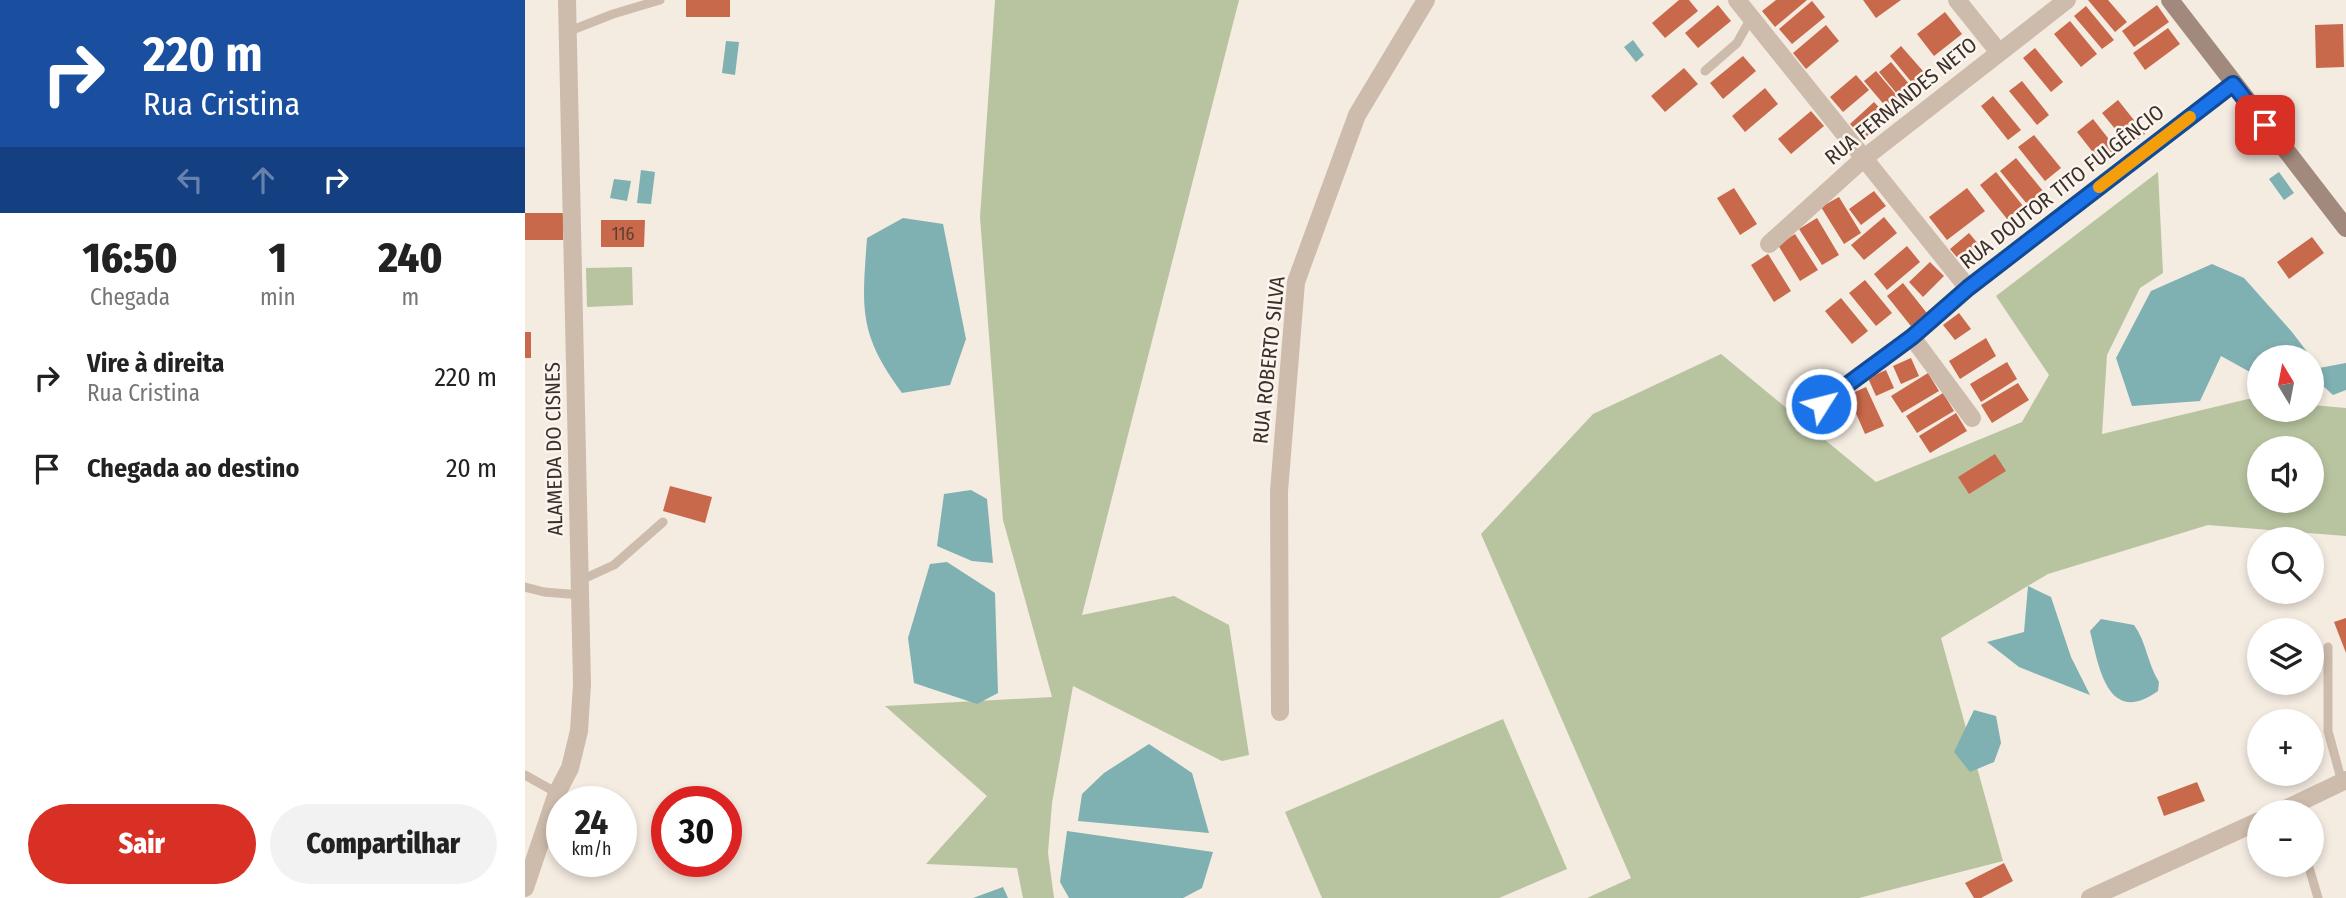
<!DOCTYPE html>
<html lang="pt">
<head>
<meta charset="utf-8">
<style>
	:root { --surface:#fff; --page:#f2f2f2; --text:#222; --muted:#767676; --accent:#d93025 }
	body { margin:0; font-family:"Fira Sans Condensed",sans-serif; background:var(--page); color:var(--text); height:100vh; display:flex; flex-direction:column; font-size:26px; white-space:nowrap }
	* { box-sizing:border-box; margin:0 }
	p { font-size:23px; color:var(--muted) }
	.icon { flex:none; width:38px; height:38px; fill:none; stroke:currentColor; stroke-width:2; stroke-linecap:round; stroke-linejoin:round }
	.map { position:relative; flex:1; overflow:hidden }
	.side { display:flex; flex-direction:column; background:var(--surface); width:525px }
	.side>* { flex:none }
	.hud { background:#1a4fa0; color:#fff; overflow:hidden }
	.needle { width:46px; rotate:350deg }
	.tools { position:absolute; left:1722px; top:345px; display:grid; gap:14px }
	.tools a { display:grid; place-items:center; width:77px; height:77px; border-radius:50%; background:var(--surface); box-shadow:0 4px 10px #0003; font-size:35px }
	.speed { position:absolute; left:21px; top:786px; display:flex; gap:14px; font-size:35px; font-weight:700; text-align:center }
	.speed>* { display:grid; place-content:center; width:91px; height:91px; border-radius:50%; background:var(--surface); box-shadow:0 4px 10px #0003; line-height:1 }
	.speed small { font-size:18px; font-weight:400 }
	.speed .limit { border:10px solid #d22; background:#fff; color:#111 }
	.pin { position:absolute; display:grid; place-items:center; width:60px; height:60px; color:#fff; margin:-30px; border-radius:14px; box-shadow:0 4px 10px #0006 }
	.me { position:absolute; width:77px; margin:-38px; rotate:54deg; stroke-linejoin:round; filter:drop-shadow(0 0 5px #0008) }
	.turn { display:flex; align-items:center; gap:24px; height:147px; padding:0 28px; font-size:32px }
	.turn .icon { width:91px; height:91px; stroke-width:2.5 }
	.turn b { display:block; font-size:49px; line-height:60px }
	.lanes { display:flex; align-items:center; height:66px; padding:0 28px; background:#0003; justify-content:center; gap:35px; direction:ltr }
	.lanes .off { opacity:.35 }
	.eta { display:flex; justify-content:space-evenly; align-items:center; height:119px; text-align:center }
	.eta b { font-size:42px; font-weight:800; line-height:49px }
	.primary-button { display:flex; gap:14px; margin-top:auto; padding:14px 28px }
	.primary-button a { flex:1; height:80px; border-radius:42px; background:var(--accent); color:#fff; font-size:28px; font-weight:800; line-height:80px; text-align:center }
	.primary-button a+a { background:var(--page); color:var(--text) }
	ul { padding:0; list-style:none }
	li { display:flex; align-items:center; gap:21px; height:91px; padding:0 28px }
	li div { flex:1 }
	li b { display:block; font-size:26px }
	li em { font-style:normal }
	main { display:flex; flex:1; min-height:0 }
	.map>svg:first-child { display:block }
	.green { fill:#b8c4a0; fill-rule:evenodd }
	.water { fill:#7fb0b2 }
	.building { fill:#c8694b }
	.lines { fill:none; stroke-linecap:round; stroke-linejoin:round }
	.service { stroke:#cdbbac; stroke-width:9 }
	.minor { stroke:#cdbbac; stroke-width:18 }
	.secondary { stroke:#a18a7d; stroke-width:18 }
	.route-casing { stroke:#114b97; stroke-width:18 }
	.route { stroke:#1a73e8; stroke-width:12 }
	.slow { stroke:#f59e0b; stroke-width:12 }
	.labels { text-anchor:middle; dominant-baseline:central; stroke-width:5; stroke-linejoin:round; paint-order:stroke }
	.number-label { font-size:18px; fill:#5e3e33 }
	.street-label { font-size:21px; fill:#3b302b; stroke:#fbf5ee }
</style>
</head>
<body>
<main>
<section class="side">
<div class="hud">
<div class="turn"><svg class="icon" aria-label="right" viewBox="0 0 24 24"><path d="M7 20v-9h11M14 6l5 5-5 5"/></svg><div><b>220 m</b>Rua Cristina</div></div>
<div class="lanes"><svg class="icon off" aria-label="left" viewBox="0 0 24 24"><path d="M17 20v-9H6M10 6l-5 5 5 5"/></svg><svg class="icon off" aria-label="ahead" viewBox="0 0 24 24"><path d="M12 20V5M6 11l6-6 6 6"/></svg><svg class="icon" aria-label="right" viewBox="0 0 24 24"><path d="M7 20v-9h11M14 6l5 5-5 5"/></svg></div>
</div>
<div class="eta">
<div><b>16:50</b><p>Chegada</p></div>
<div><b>1</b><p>min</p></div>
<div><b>240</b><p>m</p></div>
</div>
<ul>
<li><svg class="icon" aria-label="right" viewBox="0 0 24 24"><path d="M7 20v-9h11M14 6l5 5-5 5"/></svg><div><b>Vire à direita</b><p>Rua Cristina</p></div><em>220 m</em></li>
<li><svg class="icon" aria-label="arrive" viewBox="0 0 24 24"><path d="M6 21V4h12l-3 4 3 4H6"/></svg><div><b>Chegada ao destino</b></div><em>20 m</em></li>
</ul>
<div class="primary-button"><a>Sair</a><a>Compartilhar</a></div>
</section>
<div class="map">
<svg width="1821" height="898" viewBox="0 0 1821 898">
	<rect width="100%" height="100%" fill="#f4ebe1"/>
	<!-- green -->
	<path class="green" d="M470,0H714L557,615L649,596L704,625L724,755L697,761L548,686L527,803L523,853L529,898H498L492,868L401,864L462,796L360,706L527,697L478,520L455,217Z
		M1633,172L1638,273L1615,288L1582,355L1577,434L1723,399L1734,400V410H1787V405L1821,408V536L1683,525L1523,574L1416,638L1478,861L1334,898H1062L1106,878L956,534L1068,414L1196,354L1351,482L1497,422L1524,375L1471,296ZM1734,448H1787V500H1734Z
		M107,267L108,305L62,307L61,268Z
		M978,719L1042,869L974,898H797L760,812Z"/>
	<!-- water -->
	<path class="water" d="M1108,40L1119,55L1111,62L1099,47Z
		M201,41L214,42L210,75L197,73Z
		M116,170L130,172L126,204L112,203Z
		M1754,172L1769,193L1759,200L1744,179Z
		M89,179L106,181L102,201L85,198Z
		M378,218L418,224L441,339L425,385L377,393C333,333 337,309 342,238Z
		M1687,264L1719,278L1767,332L1786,357H1734V377L1696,356L1675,401L1607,406L1591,358L1626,291Z
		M1787,359L1794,368L1821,363V390L1808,395L1787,376Z
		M446,490L462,499L468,563L447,561L412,546L419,494Z
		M422,562L470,593L473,693L452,704L389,683L383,638L405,564Z
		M1503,586L1526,597L1546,657L1565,695L1494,667L1462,642L1499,632Z
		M1576,619L1609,625C1622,643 1622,663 1634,682L1633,691C1583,727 1574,668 1565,631Z
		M1449,710L1471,716L1476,743L1469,762L1445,772L1429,752Z
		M624,744L667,773L684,833L553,821L557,794L579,773Z
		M542,831L688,852L677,888L658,898H544L535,882Z
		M478,887L483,898H448Z"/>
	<!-- building -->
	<path class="building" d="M161,0H205V17H161Z
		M1154,0H1164L1173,11L1140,38L1127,23Z
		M1251,0H1282L1250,27L1237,11Z
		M1338,0H1376L1351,18Z
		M1563,0H1583L1602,22L1590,32Z
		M1287,1L1300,17L1267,44L1254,29Z
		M1193,5L1206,21L1173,48L1160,33Z
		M1632,5L1644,22L1609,47L1597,31Z
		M1561,6L1589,40L1577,49L1549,16Z
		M1420,12L1437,34L1409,56L1392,34Z
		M1545,21L1572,54L1556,67L1529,34Z
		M1818,24L1819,67L1791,68L1790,25Z
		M1301,25L1314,41L1281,69L1268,53Z
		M1643,28L1655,44L1620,70L1608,53Z
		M1376,46L1405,79L1393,90L1365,56Z
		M1510,48L1538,82L1526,92L1498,58Z
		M1218,56L1231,71L1198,99L1185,83Z
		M1366,62L1394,96L1382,106L1354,72Z
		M1159,68L1173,84L1140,112L1126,96Z
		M1351,71L1379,104L1367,114L1339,81Z
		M1331,75L1344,90L1318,112L1305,97Z
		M1497,81L1524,115L1512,125L1484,91Z
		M1240,88L1253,104L1220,132L1207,116Z
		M1468,96L1496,130L1483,140L1456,106Z
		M1593,100L1620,134L1604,146L1577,113Z
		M1349,102L1363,117L1339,139L1325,124Z
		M1286,111L1299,126L1266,154L1253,139Z
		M1568,119L1594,152L1578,165L1552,132Z
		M1509,135L1536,168L1520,181L1493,147Z
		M1491,158L1518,191L1502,204L1475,171Z
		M1471,172L1498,206L1482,219L1455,185Z
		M1209,188L1232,224L1215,235L1192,198Z
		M1442,188L1460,211L1422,240L1404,217Z
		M1349,191L1361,206L1336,225L1324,209Z
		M1314,197L1336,233L1319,244L1296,207Z
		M0,213H38V240H0Z
		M1359,217L1372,233L1339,260L1326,245Z
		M1292,218L1314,255L1297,265L1274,229Z
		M76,220H120L119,247H76Z
		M1444,233L1460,252L1441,268L1425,249Z
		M1270,234L1293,270L1275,281L1253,245Z
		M1787,237L1799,253L1764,279L1752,262Z
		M1382,246L1395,262L1362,290L1349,274Z
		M1243,254L1266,291L1249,302L1226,265Z
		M1405,262L1419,276L1398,297L1384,282Z
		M1340,280L1367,313L1351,326L1324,293Z
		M1378,283L1405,317L1389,330L1362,296Z
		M1316,298L1343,331L1327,344L1300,311Z
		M1434,313L1446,329L1430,340L1418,325Z
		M0,332H6V358H0Z
		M1461,338L1471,356L1435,379L1424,361Z
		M1386,358L1394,376L1376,384L1368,366Z
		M1482,362L1492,379L1456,402L1445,384Z
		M1361,370L1369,388L1351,396L1343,378Z
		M1403,373L1414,391L1377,413L1366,396Z
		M1493,383L1504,400L1467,423L1456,405Z
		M1341,387L1359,426L1340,434L1323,395Z
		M1418,393L1429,411L1392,433L1381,416Z
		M1316,400L1325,418L1285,436L1277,418Z
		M1431,413L1442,431L1405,453L1394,436Z
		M1470,454L1481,471L1444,494L1433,477Z
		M145,486L187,497L180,523L138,511Z
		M1821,618V653L1809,622Z
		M1672,782L1680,801L1639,816L1632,797Z
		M1479,863L1488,881L1456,898H1449L1440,883Z"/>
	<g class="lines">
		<!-- service -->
		<path class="service" d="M42,32L88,14L135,0
			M1180,71L1212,43L1226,18
			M56,580L89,565L138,522
			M0,587L19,592L56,595
			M1803,647V731L1817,782
			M0,775L32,793
			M1783,864L1793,898"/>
		<!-- minor -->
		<path class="minor" d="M1212,0L1443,288
			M1432,0L1473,51
			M1244,244L1338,159L1542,0
			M1387,337L1447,418
			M1296,404L1387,337L1443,288L1708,84
			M755,712L754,491L771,282L832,115L901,0
			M1754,812L1821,780
			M0,888L32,793L45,768L54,731L57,684L42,0
			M1565,898L1734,821"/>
		<!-- secondary -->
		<path class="secondary" d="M1645,0L1821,228"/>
	</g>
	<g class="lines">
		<defs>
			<path id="route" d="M1296,404L1387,337L1443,288L1708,84L1740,125"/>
		</defs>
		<!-- route casing -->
		<use href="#route" class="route-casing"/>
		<!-- route -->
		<use href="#route" class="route"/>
		<!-- slow -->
		<path class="slow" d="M1574,187L1665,117"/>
	</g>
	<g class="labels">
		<!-- number labels -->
		<g class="number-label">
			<text x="98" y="234">116</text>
		</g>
		<!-- street labels -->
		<g class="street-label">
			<text transform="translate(1376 101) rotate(-39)">RUA FERNANDES NETO</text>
			<text transform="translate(1537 187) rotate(-38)">RUA DOUTOR TITO FULGÊNCIO</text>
			<text transform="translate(744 360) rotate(-84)">RUA ROBERTO SILVA</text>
			<text transform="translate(29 449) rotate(-91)">ALAMEDA DO CISNES</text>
		</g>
	</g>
</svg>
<div class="tools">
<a><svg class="needle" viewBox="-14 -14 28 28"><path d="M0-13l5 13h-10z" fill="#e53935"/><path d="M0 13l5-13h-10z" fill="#767676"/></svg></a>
<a><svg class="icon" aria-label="sound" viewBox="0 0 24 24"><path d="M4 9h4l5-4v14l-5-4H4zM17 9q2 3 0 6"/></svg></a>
<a><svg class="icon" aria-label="search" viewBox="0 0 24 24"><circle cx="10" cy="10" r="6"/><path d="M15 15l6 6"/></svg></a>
<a><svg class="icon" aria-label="layers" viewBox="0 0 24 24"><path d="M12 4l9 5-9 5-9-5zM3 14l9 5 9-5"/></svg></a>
<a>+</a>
<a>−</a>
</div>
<div class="speed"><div>24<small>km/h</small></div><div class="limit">30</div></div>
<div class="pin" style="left:1740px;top:125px;background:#d93025"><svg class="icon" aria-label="arrive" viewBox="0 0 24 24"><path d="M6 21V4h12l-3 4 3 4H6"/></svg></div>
<svg class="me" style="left:1296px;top:404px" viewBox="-20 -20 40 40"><circle r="17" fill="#1a73e8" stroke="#fff" stroke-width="3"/><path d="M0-11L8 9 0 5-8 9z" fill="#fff"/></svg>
</div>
</main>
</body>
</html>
